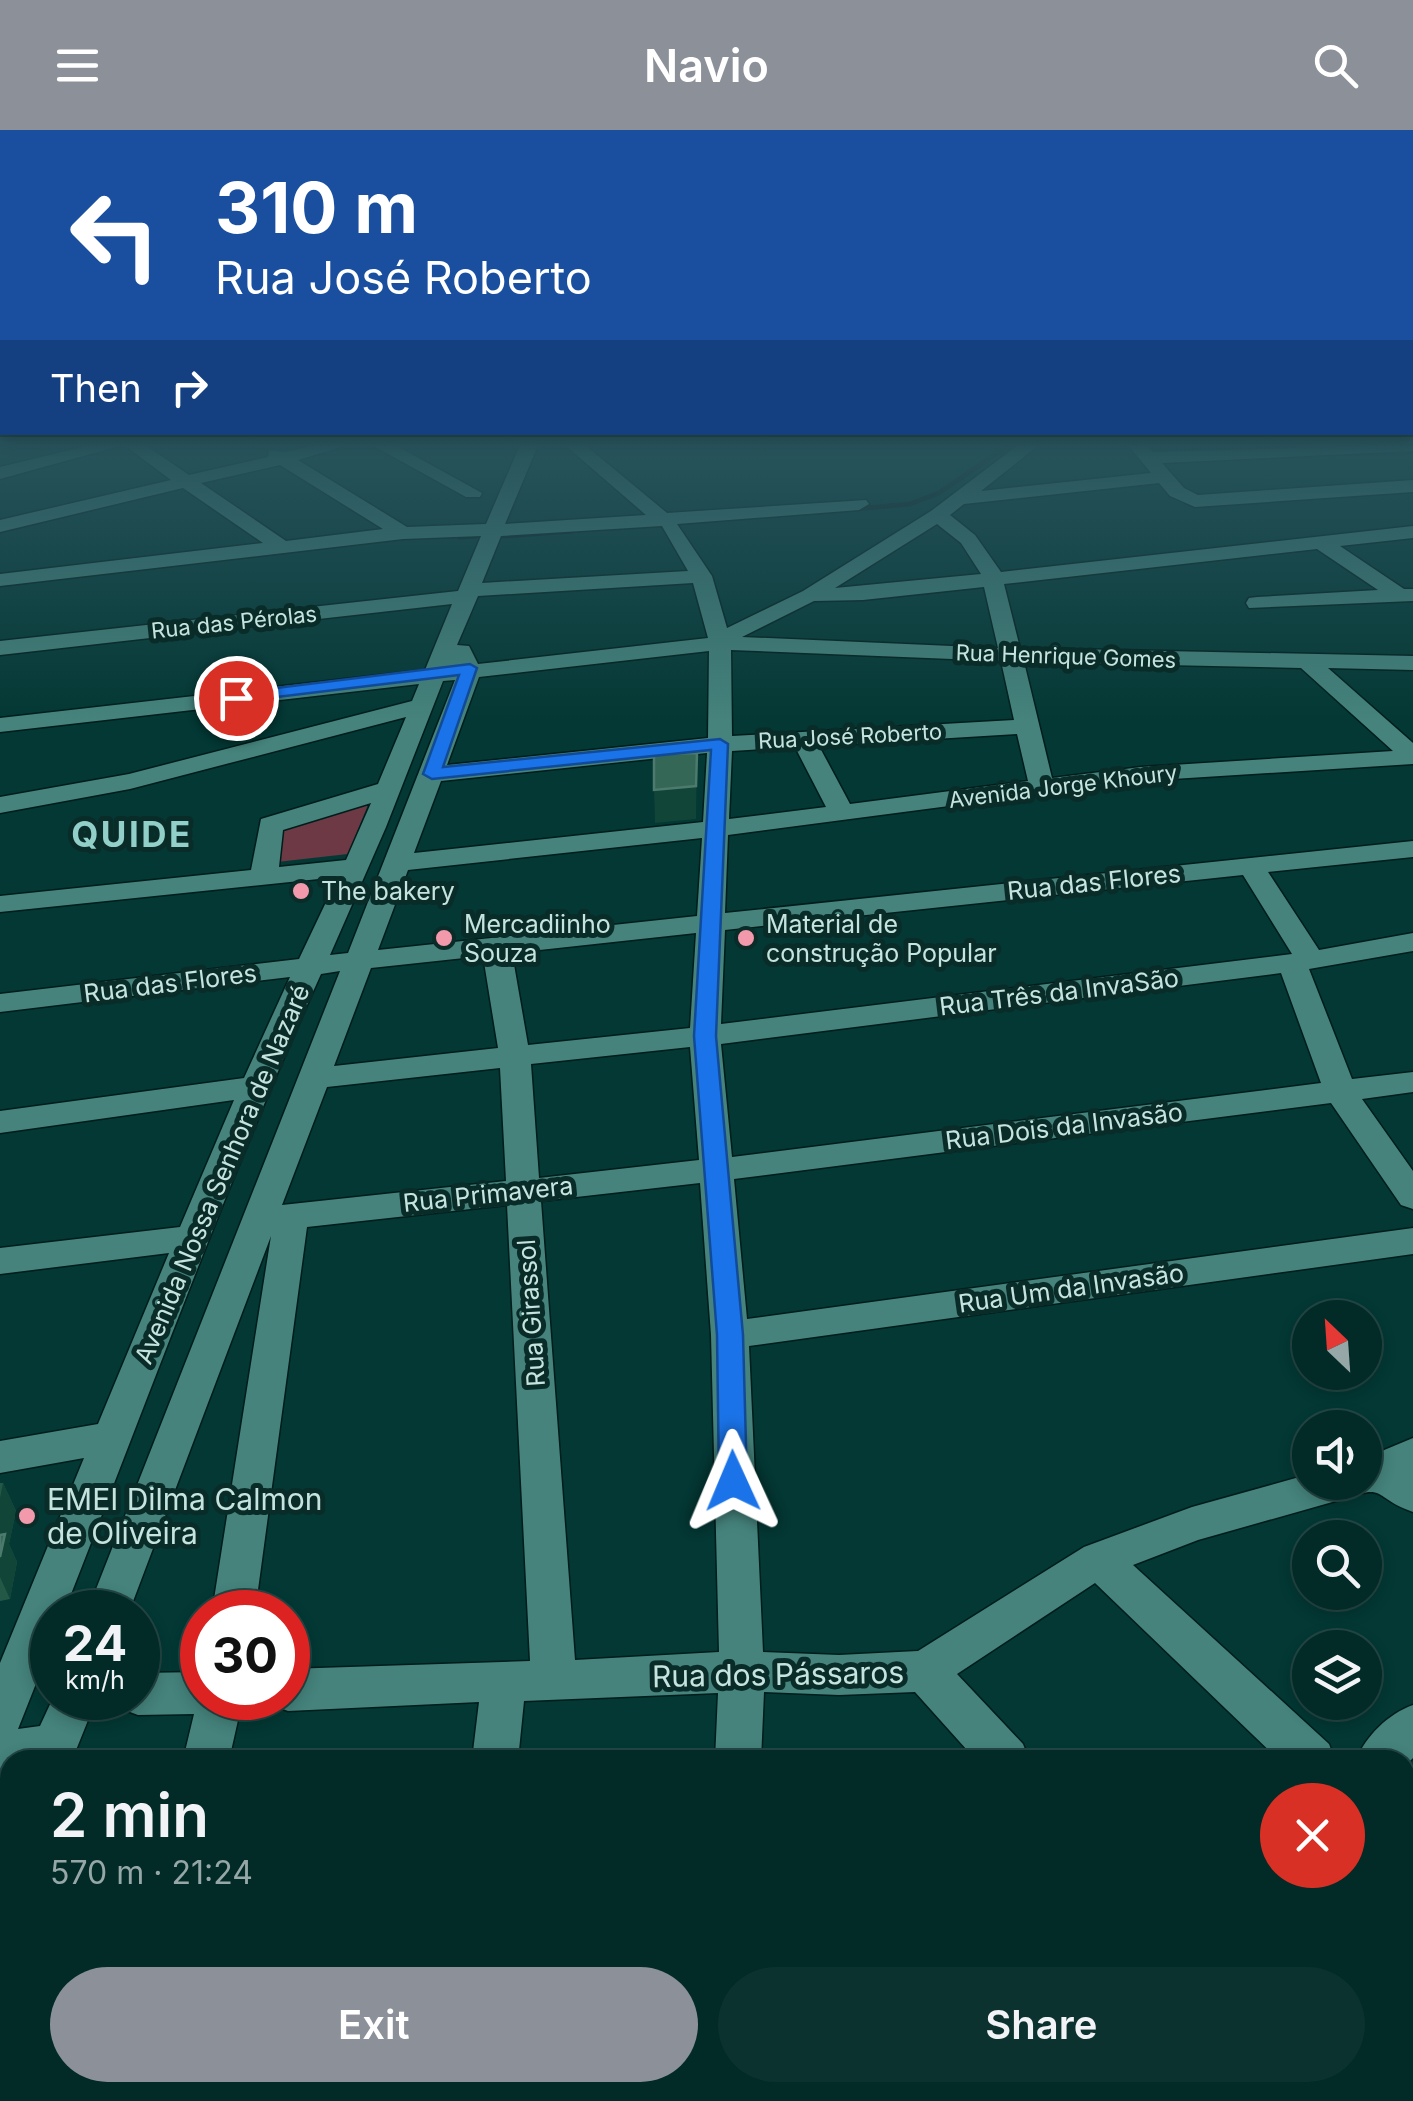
<!DOCTYPE html>
<html lang="en">
<head>
<meta charset="utf-8">
<style>
	:root { --surface:#022a27; --page:#0c322f; --text:#f1f3f6; --muted:#96a7a7; --line:#234644; --accent:#8c9099 }
	body { margin:0; font-family:Inter,sans-serif; background:var(--page); color:var(--text); height:100vh; display:flex; flex-direction:column; font-size:38px; white-space:nowrap }
	* { box-sizing:border-box; margin:0 }
	p { font-size:32px; color:var(--muted) }
	.icon { flex:none; width:55px; height:55px; fill:none; stroke:currentColor; stroke-width:2; stroke-linecap:round; stroke-linejoin:round }
	.map { position:relative; flex:1; overflow:hidden }
	.side { position:absolute; left:0px; top:1620px; width:1415px; height:352px; display:flex; flex-direction:column; background:var(--surface); border-radius:30px 30px 0 0; box-shadow:0 5px 15px #0003,0 0 0 2px var(--line) }
	.side>* { flex:none }
	.hud { position:absolute; left:0px; top:0px; width:1415px; height:305px; box-shadow:0 5px 15px #0003,0 0 0 2px var(--line); background:#1a4fa0; color:#fff; overflow:hidden }
	.needle { width:65px; rotate:335deg }
	.controls { position:absolute; left:1292px; top:1170px; display:grid; gap:20px }
	.controls a { display:grid; place-items:center; width:90px; height:90px; border-radius:50%; background:var(--surface); box-shadow:0 5px 15px #0003,0 0 0 2px var(--line); font-size:50px }
	.speed { position:absolute; left:30px; top:1460px; display:flex; gap:20px; font-size:50px; font-weight:700; text-align:center }
	.speed>* { display:grid; place-content:center; width:130px; height:130px; border-radius:50%; background:var(--surface); box-shadow:0 5px 15px #0003,0 0 0 2px var(--line); line-height:1 }
	.speed small { font-size:25px; font-weight:400 }
	.speed .limit { border:15px solid #d22; background:#fff; color:#111 }
	.pin { position:absolute; display:grid; place-items:center; width:85px; height:85px; color:#fff; margin:-42px; border:5px solid #fff; border-radius:50%; box-shadow:0 2px 10px #0007 }
	.me { position:absolute; width:110px; margin:-55px; rotate:359deg; stroke-linejoin:round; filter:drop-shadow(0 0 8px #0008) }
	.turn { display:flex; align-items:center; gap:35px; height:210px; padding:0 50px; font-size:45px }
	.turn .icon { width:130px; height:130px; stroke-width:2.5 }
	.turn b { display:block; font-size:70px; line-height:85px }
	.then { display:flex; align-items:center; height:95px; padding:0 50px; background:#0003; gap:20px; font-size:38px }
	.round { display:grid; place-items:center; flex:none; width:105px; height:105px; border-radius:52px; background:var(--page) }
	.summary { display:flex; align-items:center; justify-content:space-between; height:170px; padding:0 50px }
	h1 { font-size:60px; font-weight:600; line-height:75px }
	.primary-button { display:flex; gap:20px; margin-top:auto; padding:20px 50px }
	.primary-button a { flex:1; height:115px; border-radius:60px; background:var(--accent); color:#fff; font-size:40px; font-weight:600; line-height:115px; text-align:center }
	.primary-button a+a { background:var(--page); color:var(--text) }
	header { display:flex; justify-content:space-between; align-items:center; height:130px; padding:0 50px; background:var(--accent); color:#fff; font-size:45px; font-weight:600 }
	.map>svg:first-child { display:block }
	.green { fill:#6c3944 }
	.lines { fill:none; stroke-linecap:round; stroke-linejoin:round }
	.stream { stroke:#0a1b19; stroke-width:5 }
	.minor-casing { stroke:#001d1b; stroke-width:3 }
	.minor { fill:#45837c; fill-rule:evenodd }
	.wall { fill:#245846 }
	.shaded-wall { fill:#104538 }
	.building { fill:#356757; stroke:#4c7a6c; stroke-width:2.5 }
	.route { fill:#1a73e8; stroke:#114b97; stroke-width:2.5 }
	.poi-dot { fill:#f29aac; stroke:#0a2c29; stroke-width:4 }
	.labels { text-anchor:middle; dominant-baseline:central; stroke-width:10; stroke-linejoin:round; paint-order:stroke }
	.far-street-label { font-size:22px; fill:#c5e4df; stroke:#0a2c29 }
	.street-label { font-size:25px; fill:#c5e4df; stroke:#0a2c29 }
	.poi-label { font-size:25px; fill:#c5e4df; stroke:#0a2c29; text-anchor:start }
	.near-poi-label { font-size:30px; fill:#c5e4df; stroke:#0a2c29; text-anchor:start }
	.near-street-label { font-size:30px; fill:#c5e4df; stroke:#0a2c29 }
	.district-label { font-size:35px; font-weight:bold; letter-spacing:2.5px; fill:#91cfc8; stroke:#0a2c29 }
</style>
</head>
<body>
<header><svg class="icon" aria-label="menu" viewBox="0 0 24 24"><path d="M4 6h16M4 12h16M4 18h16"/></svg>Navio<svg class="icon" aria-label="search" viewBox="0 0 24 24"><circle cx="10" cy="10" r="6"/><path d="M15 15l6 6"/></svg></header>
<div class="map">
<svg width="1413" height="1971" viewBox="0 0 1413 1971">
	<rect width="100%" height="100%" fill="#033834"/>
	<!-- green -->
	<path class="green" d="M370,670L348,724L277,732L282,696Z"/>
	<g class="lines">
		<!-- stream -->
		<path class="stream" d="M855,379L910,374L939,363L1009,315
			M504,406L572,401
			M459,407L476,406"/>
		<defs>
			<path id="minor" d="M91,315H123L0,349V337Z
				M124,315H145L189,345L268,327L269,320L285,322L315,315H348L298,330L407,397L486,394L520,315H538L505,394L646,385L565,315H585L667,383L866,370L869,374L859,380L677,394L712,446L727,498L803,461L931,381L1018,315H1039L981,361L1151,343L1128,315H1147L1153,322L1413,315V321L1162,333L1184,358L1198,365L1413,350V362L1195,377L1170,366L1159,353L964,374L950,385L975,405L1001,442L1413,396V408L1340,416L1404,459H1413V471L1249,478L1246,473L1249,468L1257,467L1378,460L1317,419L1004,454L1020,518L1413,526V540L1328,538L1413,613V634L1141,651L728,705L725,783L1413,711V727L1268,742L1319,820L1413,803V821L1309,839L1352,949L1413,942V962L1362,969L1413,1041V1079L1401,1075L1331,973L734,1049L747,1189L1413,1098V1124L749,1216L763,1522L839,1525L918,1521L1084,1417L1192,1377L1310,1344V1352H1365V1328L1413,1308V1382C1372,1368 1388,1353 1343,1369L1198,1410L1133,1435L1329,1614L1335,1630H1279L1095,1453L957,1544L1023,1614L1029,1630H976L915,1562L839,1565L764,1562L761,1630H715L718,1563L524,1571L518,1630H472L479,1572L288,1581L272,1575L269,1568H288V1539L530,1531L507,1075L307,1097L255,1482H212L271,1106L129,1482H87L340,841L321,844C226,1053 148,1269 64,1482H52V1513L18,1599L40,1596L53,1568H97L72,1630H10V1644L0,1646V1533L84,1328L0,1343V1311L98,1294L169,1123L0,1144V1118L180,1097L234,970L0,1003V981L244,948L290,847L0,882V864L299,829L338,747L0,782V766L251,740L261,689L378,654L406,587L130,659L0,683V667L129,644L412,571L419,554L0,602V588L425,540L452,474L0,525V511L458,461L481,406L403,409L0,456V444L263,413L183,358L0,402V390L171,350ZM280,335L383,399L286,411L201,353ZM937,394L961,413L981,444L835,458ZM662,396L688,441L482,453L501,406ZM693,453L708,508L478,534L469,516L457,515L478,466ZM984,457L998,518L742,507L814,471L863,470ZM731,520L1001,531L1014,590L732,606ZM709,521L708,608L447,635L479,547ZM1024,532L1301,538L1393,621L1141,637L1052,648ZM455,550L348,823L330,825L386,697L443,551ZM1017,604L1028,651L850,674L819,616ZM795,617L826,677L729,689L732,621ZM707,623L703,692L414,723L441,651ZM371,673L346,730L279,737L283,700ZM702,708L697,786L378,820L408,740ZM1243,745L1292,824L721,894L725,800ZM696,803L690,898L528,915L512,823ZM483,826L498,918L334,936L371,838ZM1281,843L1321,953L732,1027L721,914ZM690,917L699,1030L539,1048L531,934ZM500,938L506,1051L282,1075L327,957ZM700,1053L711,1205L719,1522L575,1530L541,1071Z
				M372,315H395L482,363L480,367H466Z
				M202,1542V1568H243L229,1630H183L194,1584L138,1585L122,1579L117,1568H138V1543Z
				M1413,1575V1628L1405,1636V1630H1356C1366,1606 1388,1584 1413,1575Z
				M10,1707V1778L0,1782V1711Z
				M1405,1944L1413,1952V1971H1362L1358,1962H1405Z
				M103,1962H157L155,1971H101Z
				M432,1962H486L485,1971H431Z
				M712,1962H766L767,1971H713Z
				M1035,1962H1095L1091,1971H1032Z"/>
		</defs>
		<!-- minor casing -->
		<use href="#minor" class="minor-casing"/>
		<!-- minor -->
		<use href="#minor" class="minor"/>
	</g>
	<!-- wall -->
	<path class="wall" d="M0,1353H3L16,1381L9,1414L17,1432L10,1469L0,1471Z"/>
	<!-- shaded-wall -->
	<path class="shaded-wall" d="M697,623L696,689L655,693L654,660Z
		M3,1353L16,1381L9,1414L17,1432L10,1469L0,1447V1368Z"/>
	<!-- building -->
	<path class="building" d="M697,623L696,656L654,660V624Z
		M5,1404L0,1427V1405Z"/>
	<!-- sky -->
	<linearGradient id="sky" x2="0" y2="1"><stop stop-color="#021f1d"/><stop offset="0.53" stop-color="#28535c"/><stop offset="1" stop-color="#28535c" stop-opacity="0"/></linearGradient>
	<rect width="1413" height="591" fill="url(#sky)"/>
	<!-- route -->
	<path class="route" d="M470,534L477,538L443,637L720,609L728,614L716,906L743,1205L747,1351L743,1359L733,1363L723,1359L719,1351L717,1205L694,906L711,620L432,649L423,644L459,545L236,572L228,568L236,563Z"/>
	<!-- markers -->
	<g class="poi-dot">
		<circle cx="301" cy="761" r="10"/>
		<circle cx="444" cy="808" r="10"/>
		<circle cx="746" cy="808" r="10"/>
		<circle cx="27" cy="1386" r="10"/>
	</g>
	<g class="labels">
		<!-- far-street labels -->
		<g class="far-street-label">
			<text transform="translate(234 492) rotate(-6)">Rua das Pérolas</text>
			<text transform="translate(1066 526) rotate(2)">Rua Henrique Gomes</text>
			<text transform="translate(850 606) rotate(-3)">Rua José Roberto</text>
			<text transform="translate(1063 656) rotate(-7)">Avenida Jorge Khoury</text>
		</g>
		<!-- street labels -->
		<g class="street-label">
			<text transform="translate(1094 752) rotate(-6)">Rua das Flores</text>
			<text transform="translate(170 853) rotate(-7)">Rua das Flores</text>
			<text transform="translate(1059 862) rotate(-7)">Rua Três da InvaSão</text>
			<text transform="translate(1064 996) rotate(-7)">Rua Dois da Invasão</text>
			<text transform="translate(222 1044) rotate(-67)">Avenida Nossa Senhora de Nazaré</text>
			<text transform="translate(488 1064) rotate(-6)">Rua Primavera</text>
			<text transform="translate(1071 1158) rotate(-8)">Rua Um da Invasão</text>
			<text transform="translate(531 1183) rotate(-94)">Rua Girassol</text>
		</g>
		<!-- poi labels -->
		<g class="poi-label">
			<text x="321" y="761">The bakery</text>
			<text x="464" y="794">Mercadiinho<tspan x="464" dy="29">Souza</tspan></text>
			<text x="766" y="794">Material de<tspan x="766" dy="29">construção Popular</tspan></text>
		</g>
		<!-- near-poi labels -->
		<g class="near-poi-label">
			<text x="47" y="1369">EMEI Dilma Calmon<tspan x="47" dy="34">de Oliveira</tspan></text>
		</g>
		<!-- near-street labels -->
		<g class="near-street-label">
			<text transform="translate(778 1544) rotate(-1)">Rua dos Pássaros</text>
		</g>
		<!-- district labels -->
		<g class="district-label">
			<text x="132" y="704">QUIDE</text>
		</g>
	</g>
</svg>
<div class="controls">
<a><svg class="needle" viewBox="-14 -14 28 28"><path d="M0-13l5 13h-10z" fill="#e53935"/><path d="M0 13l5-13h-10z" fill="#96a7a7"/></svg></a>
<a><svg class="icon" aria-label="sound" viewBox="0 0 24 24"><path d="M4 9h4l5-4v14l-5-4H4zM17 9q2 3 0 6"/></svg></a>
<a><svg class="icon" aria-label="search" viewBox="0 0 24 24"><circle cx="10" cy="10" r="6"/><path d="M15 15l6 6"/></svg></a>
<a><svg class="icon" aria-label="layers" viewBox="0 0 24 24"><path d="M12 4l9 5-9 5-9-5zM3 14l9 5 9-5"/></svg></a>
</div>
<div class="speed"><div>24<small>km/h</small></div><div class="limit">30</div></div>
<div class="pin" style="left:236px;top:568px;background:#d93025"><svg class="icon" aria-label="arrive" viewBox="0 0 24 24"><path d="M6 21V4h12l-3 4 3 4H6"/></svg></div>
<svg class="me" style="left:733px;top:1351px" viewBox="-20 -20 40 40"><path d="M0-17L14 15 0 8-14 15z" fill="#1a73e8" stroke="#fff" stroke-width="4"/></svg>
<div class="hud">
<div class="turn"><svg class="icon" aria-label="left" viewBox="0 0 24 24"><path d="M17 20v-9H6M10 6l-5 5 5 5"/></svg><div><b>310 m</b>Rua José Roberto</div></div>
<div class="then">Then<svg class="icon" aria-label="right" viewBox="0 0 24 24"><path d="M7 20v-9h11M14 6l5 5-5 5"/></svg></div>
</div>
<section class="side">
<div class="summary"><div><h1>2 min</h1><p>570 m · 21:24</p></div><a class="round" style="background:#d93025;color:#fff"><svg class="icon" aria-label="close" viewBox="0 0 24 24"><path d="M6 6l12 12M18 6L6 18"/></svg></a></div>
<div class="primary-button"><a>Exit</a><a>Share</a></div>
</section>
</div>
</body>
</html>
